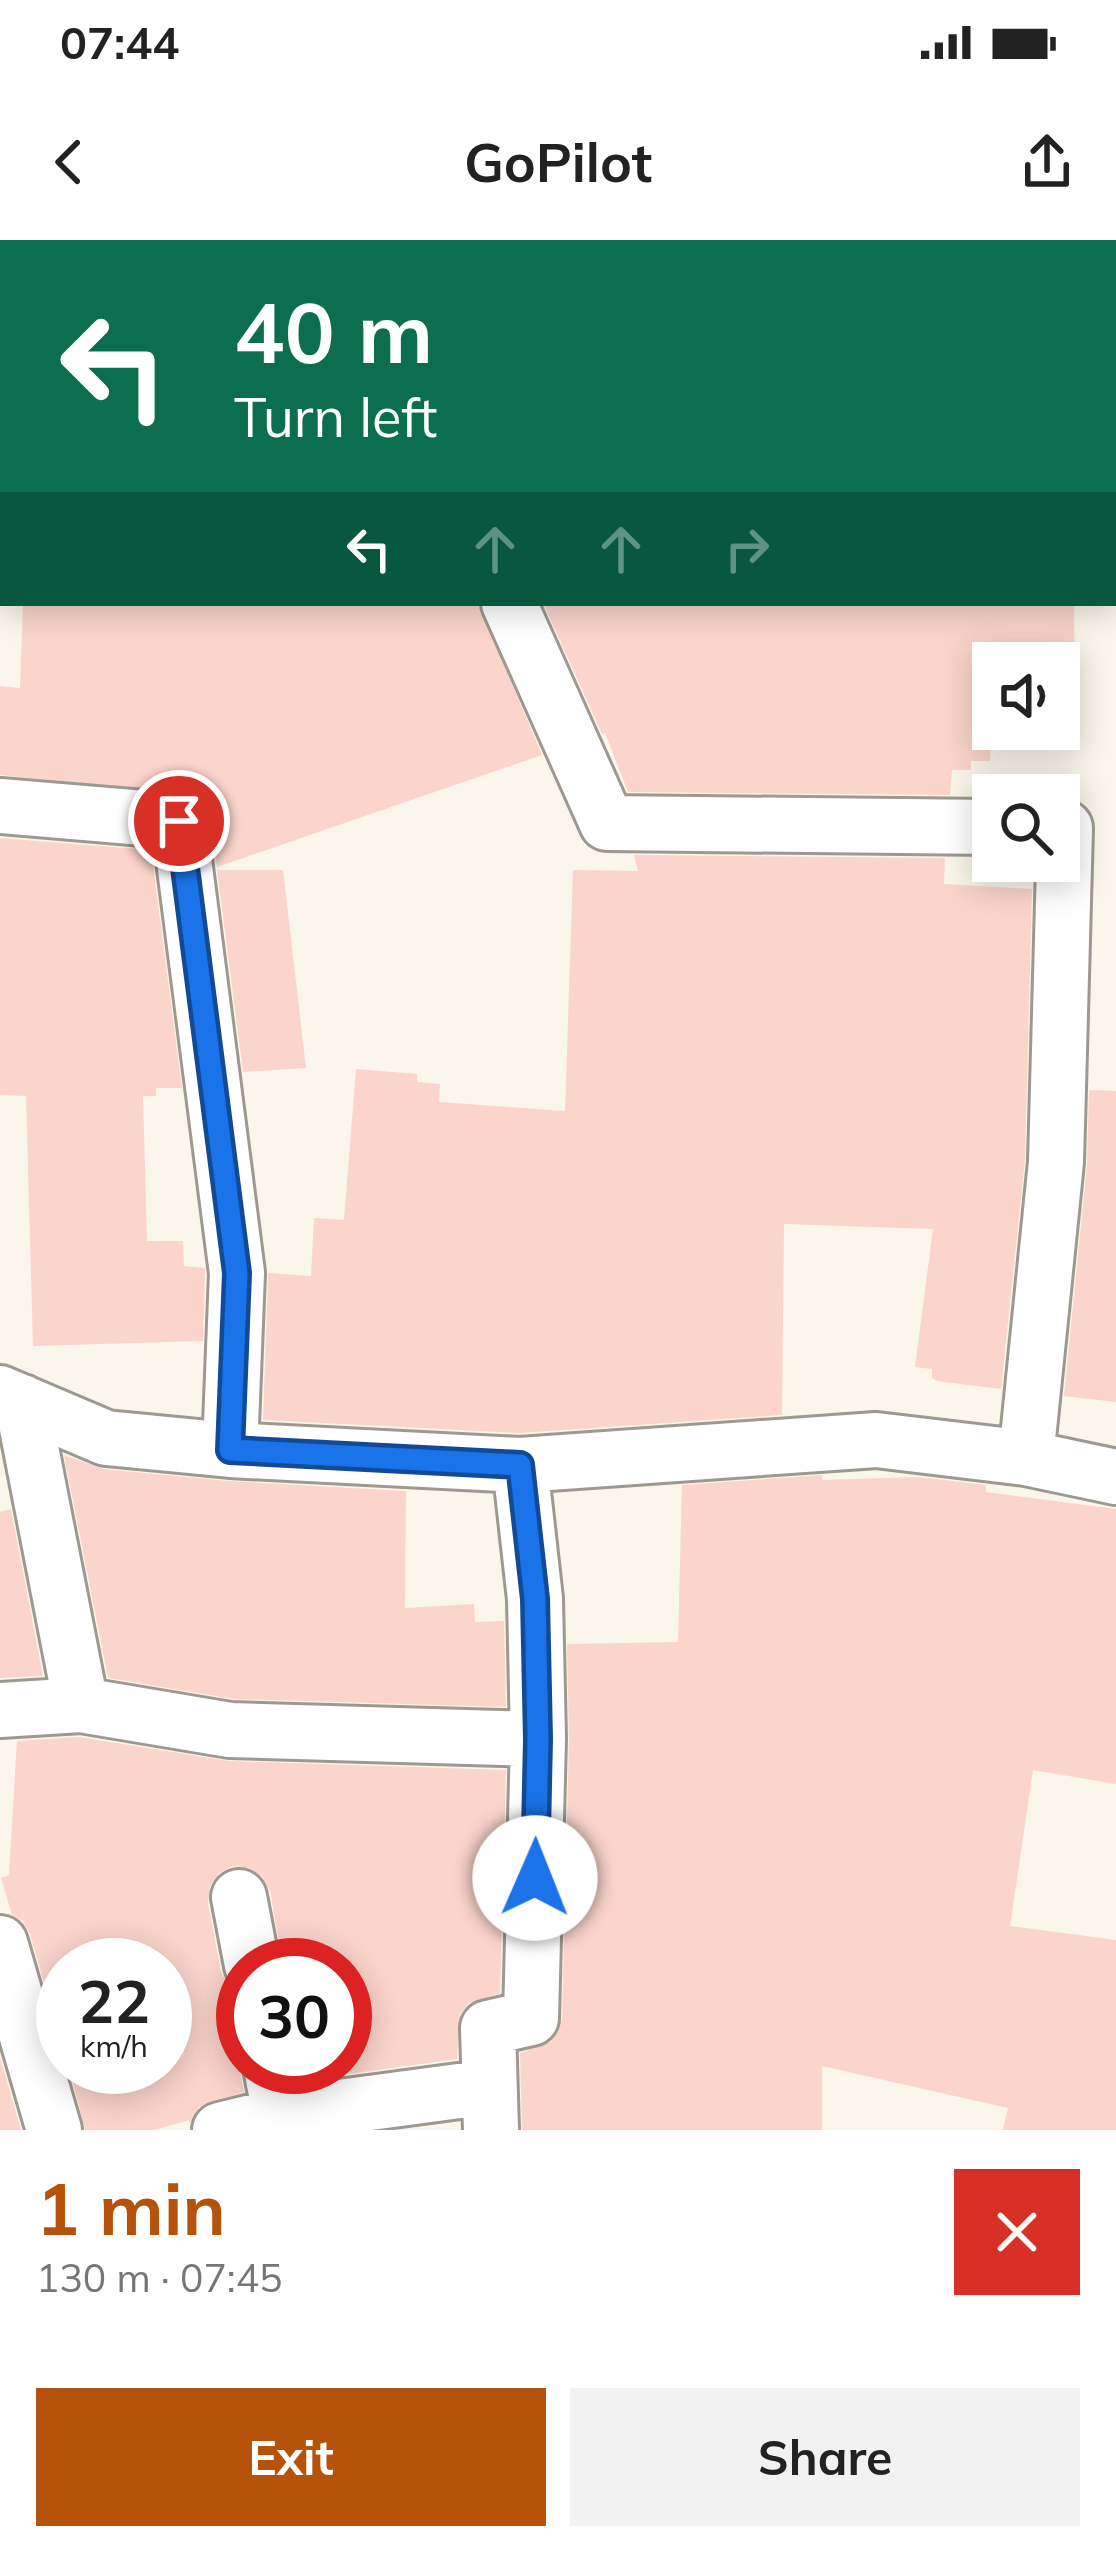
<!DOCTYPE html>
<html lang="en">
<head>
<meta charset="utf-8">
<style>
	:root { --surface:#fff; --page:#f2f2f2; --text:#222; --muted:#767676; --accent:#b45309 }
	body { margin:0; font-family:Mulish,sans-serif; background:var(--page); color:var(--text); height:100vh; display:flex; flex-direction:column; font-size:45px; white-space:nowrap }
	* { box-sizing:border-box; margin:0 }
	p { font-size:39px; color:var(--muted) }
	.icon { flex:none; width:66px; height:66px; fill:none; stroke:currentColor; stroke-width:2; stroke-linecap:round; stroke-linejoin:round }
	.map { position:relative; height:1890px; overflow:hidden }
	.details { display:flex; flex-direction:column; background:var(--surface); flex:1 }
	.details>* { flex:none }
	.guide { position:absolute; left:0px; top:0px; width:1116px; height:366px; box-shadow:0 6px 30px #0003; background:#0b6e4f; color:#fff; overflow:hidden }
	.buttons { position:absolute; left:972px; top:402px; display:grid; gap:24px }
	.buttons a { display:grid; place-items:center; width:108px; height:108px; border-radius:0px; background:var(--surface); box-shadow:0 6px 30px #0003; font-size:60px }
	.speed { position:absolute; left:36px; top:1698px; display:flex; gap:24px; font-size:60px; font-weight:700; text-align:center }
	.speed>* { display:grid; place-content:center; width:156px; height:156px; border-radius:50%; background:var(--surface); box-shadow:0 6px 30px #0003; line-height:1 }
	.speed small { font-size:30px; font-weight:400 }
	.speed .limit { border:18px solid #d22; background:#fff; color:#111 }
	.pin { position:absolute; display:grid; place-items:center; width:102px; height:102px; color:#fff; margin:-51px; border:6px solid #fff; border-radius:50%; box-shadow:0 3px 12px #0007 }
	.me { position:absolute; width:132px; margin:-66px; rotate:1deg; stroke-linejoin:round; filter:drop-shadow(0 0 9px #0008) }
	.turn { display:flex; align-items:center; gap:42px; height:252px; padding:0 36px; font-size:54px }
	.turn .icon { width:156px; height:156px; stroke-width:2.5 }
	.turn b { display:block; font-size:84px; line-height:102px }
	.lanes { display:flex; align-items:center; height:114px; padding:0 36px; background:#0003; justify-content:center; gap:60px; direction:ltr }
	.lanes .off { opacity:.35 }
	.round { display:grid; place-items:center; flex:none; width:126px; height:126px; border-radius:0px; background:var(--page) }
	.head { display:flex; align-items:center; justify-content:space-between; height:204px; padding:0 36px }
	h1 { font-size:72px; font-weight:700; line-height:90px; color:var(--accent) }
	.action { display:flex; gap:24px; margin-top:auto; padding:24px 36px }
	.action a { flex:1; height:138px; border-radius:0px; background:var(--accent); color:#fff; font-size:48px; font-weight:700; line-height:138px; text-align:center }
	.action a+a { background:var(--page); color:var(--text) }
	.status { display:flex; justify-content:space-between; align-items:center; height:84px; padding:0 60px; background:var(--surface); direction:ltr }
	.status svg { height:33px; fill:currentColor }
	header { display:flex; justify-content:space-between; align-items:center; height:156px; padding:0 36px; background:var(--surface); font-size:54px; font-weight:700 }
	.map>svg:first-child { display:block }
	.building { fill:#fbd4cc }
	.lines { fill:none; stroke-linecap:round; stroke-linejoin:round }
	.street-casing { stroke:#9e9990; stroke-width:60 }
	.path { stroke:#a29f97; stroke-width:8; stroke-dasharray:12 6; stroke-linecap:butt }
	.street { stroke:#fff; stroke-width:54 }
	.route-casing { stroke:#114b97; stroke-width:30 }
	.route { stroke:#1a73e8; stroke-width:21 }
</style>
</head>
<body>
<div class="status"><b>07:44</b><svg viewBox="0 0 49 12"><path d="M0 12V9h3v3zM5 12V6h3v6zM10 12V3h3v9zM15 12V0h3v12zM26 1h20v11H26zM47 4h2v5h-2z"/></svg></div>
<header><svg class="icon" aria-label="back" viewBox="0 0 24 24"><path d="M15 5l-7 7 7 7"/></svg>GoPilot<svg class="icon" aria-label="share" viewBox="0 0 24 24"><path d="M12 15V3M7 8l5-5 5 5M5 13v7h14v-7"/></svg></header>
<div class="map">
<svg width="1116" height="1890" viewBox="0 0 1116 1890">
	<rect width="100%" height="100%" fill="#faf6eb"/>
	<!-- building -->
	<path class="building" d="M23,363H478L542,515L217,627L210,576L205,563L194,554L0,535V446L20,448Z
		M543,363H1074L1075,464H1059V423H993V489L1002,492L991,491L990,521H971V530H952L950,555L628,552L605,493L602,494Z
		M0,598L151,610L182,848H156V856H143L147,1001H183L184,1026L205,1028L203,1101L33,1106L26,856L0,855Z
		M634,615L945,618L944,644L1032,649L1025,920L1001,1149L937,1141L932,1138V1129L915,1127L933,989L784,984L782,1175L520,1193L263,1180L268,1033L311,1036L314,978L344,980L356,829L417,834V842L440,844L439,862L565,871L573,630L638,631Z
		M217,630H283L306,828L243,832Z
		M1089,850L1116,851V1162L1064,1156L1087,925Z
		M64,1215L103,1229L228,1241L406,1251L405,1368L474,1364L475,1382L504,1381L506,1467L233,1459L108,1438Z
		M822,1235V1240L919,1237L986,1245V1252L1116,1269V1544L1033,1530L1010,1686L1116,1700V1890H1003L1008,1868L822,1826V1890H522L520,1813L551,1802L562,1779L569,1500L567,1404L678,1402L682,1245Z
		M11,1269L43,1436L0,1438V1272Z
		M79,1497L229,1521L506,1530L500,1753L469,1763L460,1774L457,1819L305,1840L303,1827H345V1725H283L270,1651L263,1637L250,1628L232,1626L218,1634L210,1646L208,1663L221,1732L229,1746L243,1755L240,1832L244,1852L199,1867L190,1883L189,1880L155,1890H85L69,1827H165V1725H63V1808L30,1694L23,1681L12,1675L1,1638L9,1635L17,1501Z
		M0,1817L21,1890H0Z"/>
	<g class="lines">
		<defs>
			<path id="street" d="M941,0L943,3
				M452,3L453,0
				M0,188H3
				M1113,234H1116
				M509,363L607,583L993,587
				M0,566L179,581L237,1033L230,1210
				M0,1153L106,1198L230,1210L520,1225L876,1200L1026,1218L1116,1237
				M22,1162L81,1465
				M1026,1218L1056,922L1065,588H1059
				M0,1470L81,1465L230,1490L538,1499
				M239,1657L252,1725
				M0,1703L54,1890
				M271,1827L280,1875
				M220,1890L280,1875L489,1847
				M491,1890L488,1788L531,1778L538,1499L535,1359L520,1225"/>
		</defs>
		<!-- street casing -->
		<use href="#street" class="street-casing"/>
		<!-- path -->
		<path class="path" d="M69,3V0"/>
		<!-- street -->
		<use href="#street" class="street"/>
	</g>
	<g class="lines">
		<defs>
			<path id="route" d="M179,581L237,1033L230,1210L520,1225L535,1359L538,1499L535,1638"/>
		</defs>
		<!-- route casing -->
		<use href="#route" class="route-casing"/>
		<!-- route -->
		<use href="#route" class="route"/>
	</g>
</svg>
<div class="buttons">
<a><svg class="icon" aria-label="sound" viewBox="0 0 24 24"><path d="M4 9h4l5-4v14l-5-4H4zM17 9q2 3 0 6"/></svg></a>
<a><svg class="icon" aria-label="search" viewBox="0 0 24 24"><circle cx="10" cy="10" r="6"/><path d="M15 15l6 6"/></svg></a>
</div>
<div class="speed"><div>22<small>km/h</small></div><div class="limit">30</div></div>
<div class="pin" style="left:179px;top:581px;background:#d93025"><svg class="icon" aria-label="arrive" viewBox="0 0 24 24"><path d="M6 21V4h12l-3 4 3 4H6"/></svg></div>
<svg class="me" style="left:535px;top:1638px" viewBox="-20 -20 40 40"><circle r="19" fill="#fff"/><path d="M0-13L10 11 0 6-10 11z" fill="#1a73e8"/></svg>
<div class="guide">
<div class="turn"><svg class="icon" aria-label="left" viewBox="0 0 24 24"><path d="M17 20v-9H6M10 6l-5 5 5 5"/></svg><div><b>40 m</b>Turn left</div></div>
<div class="lanes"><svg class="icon" aria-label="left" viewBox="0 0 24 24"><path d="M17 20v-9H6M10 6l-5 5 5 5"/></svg><svg class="icon off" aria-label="ahead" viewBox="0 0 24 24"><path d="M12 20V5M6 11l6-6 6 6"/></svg><svg class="icon off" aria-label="ahead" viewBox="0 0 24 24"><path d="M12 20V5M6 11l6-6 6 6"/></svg><svg class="icon off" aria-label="right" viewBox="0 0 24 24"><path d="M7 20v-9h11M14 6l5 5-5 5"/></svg></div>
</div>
</div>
<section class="details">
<div class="head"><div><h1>1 min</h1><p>130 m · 07:45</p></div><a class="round" style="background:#d93025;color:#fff"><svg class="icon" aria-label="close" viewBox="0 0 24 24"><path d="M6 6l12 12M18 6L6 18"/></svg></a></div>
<div class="action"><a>Exit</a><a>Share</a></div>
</section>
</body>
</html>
